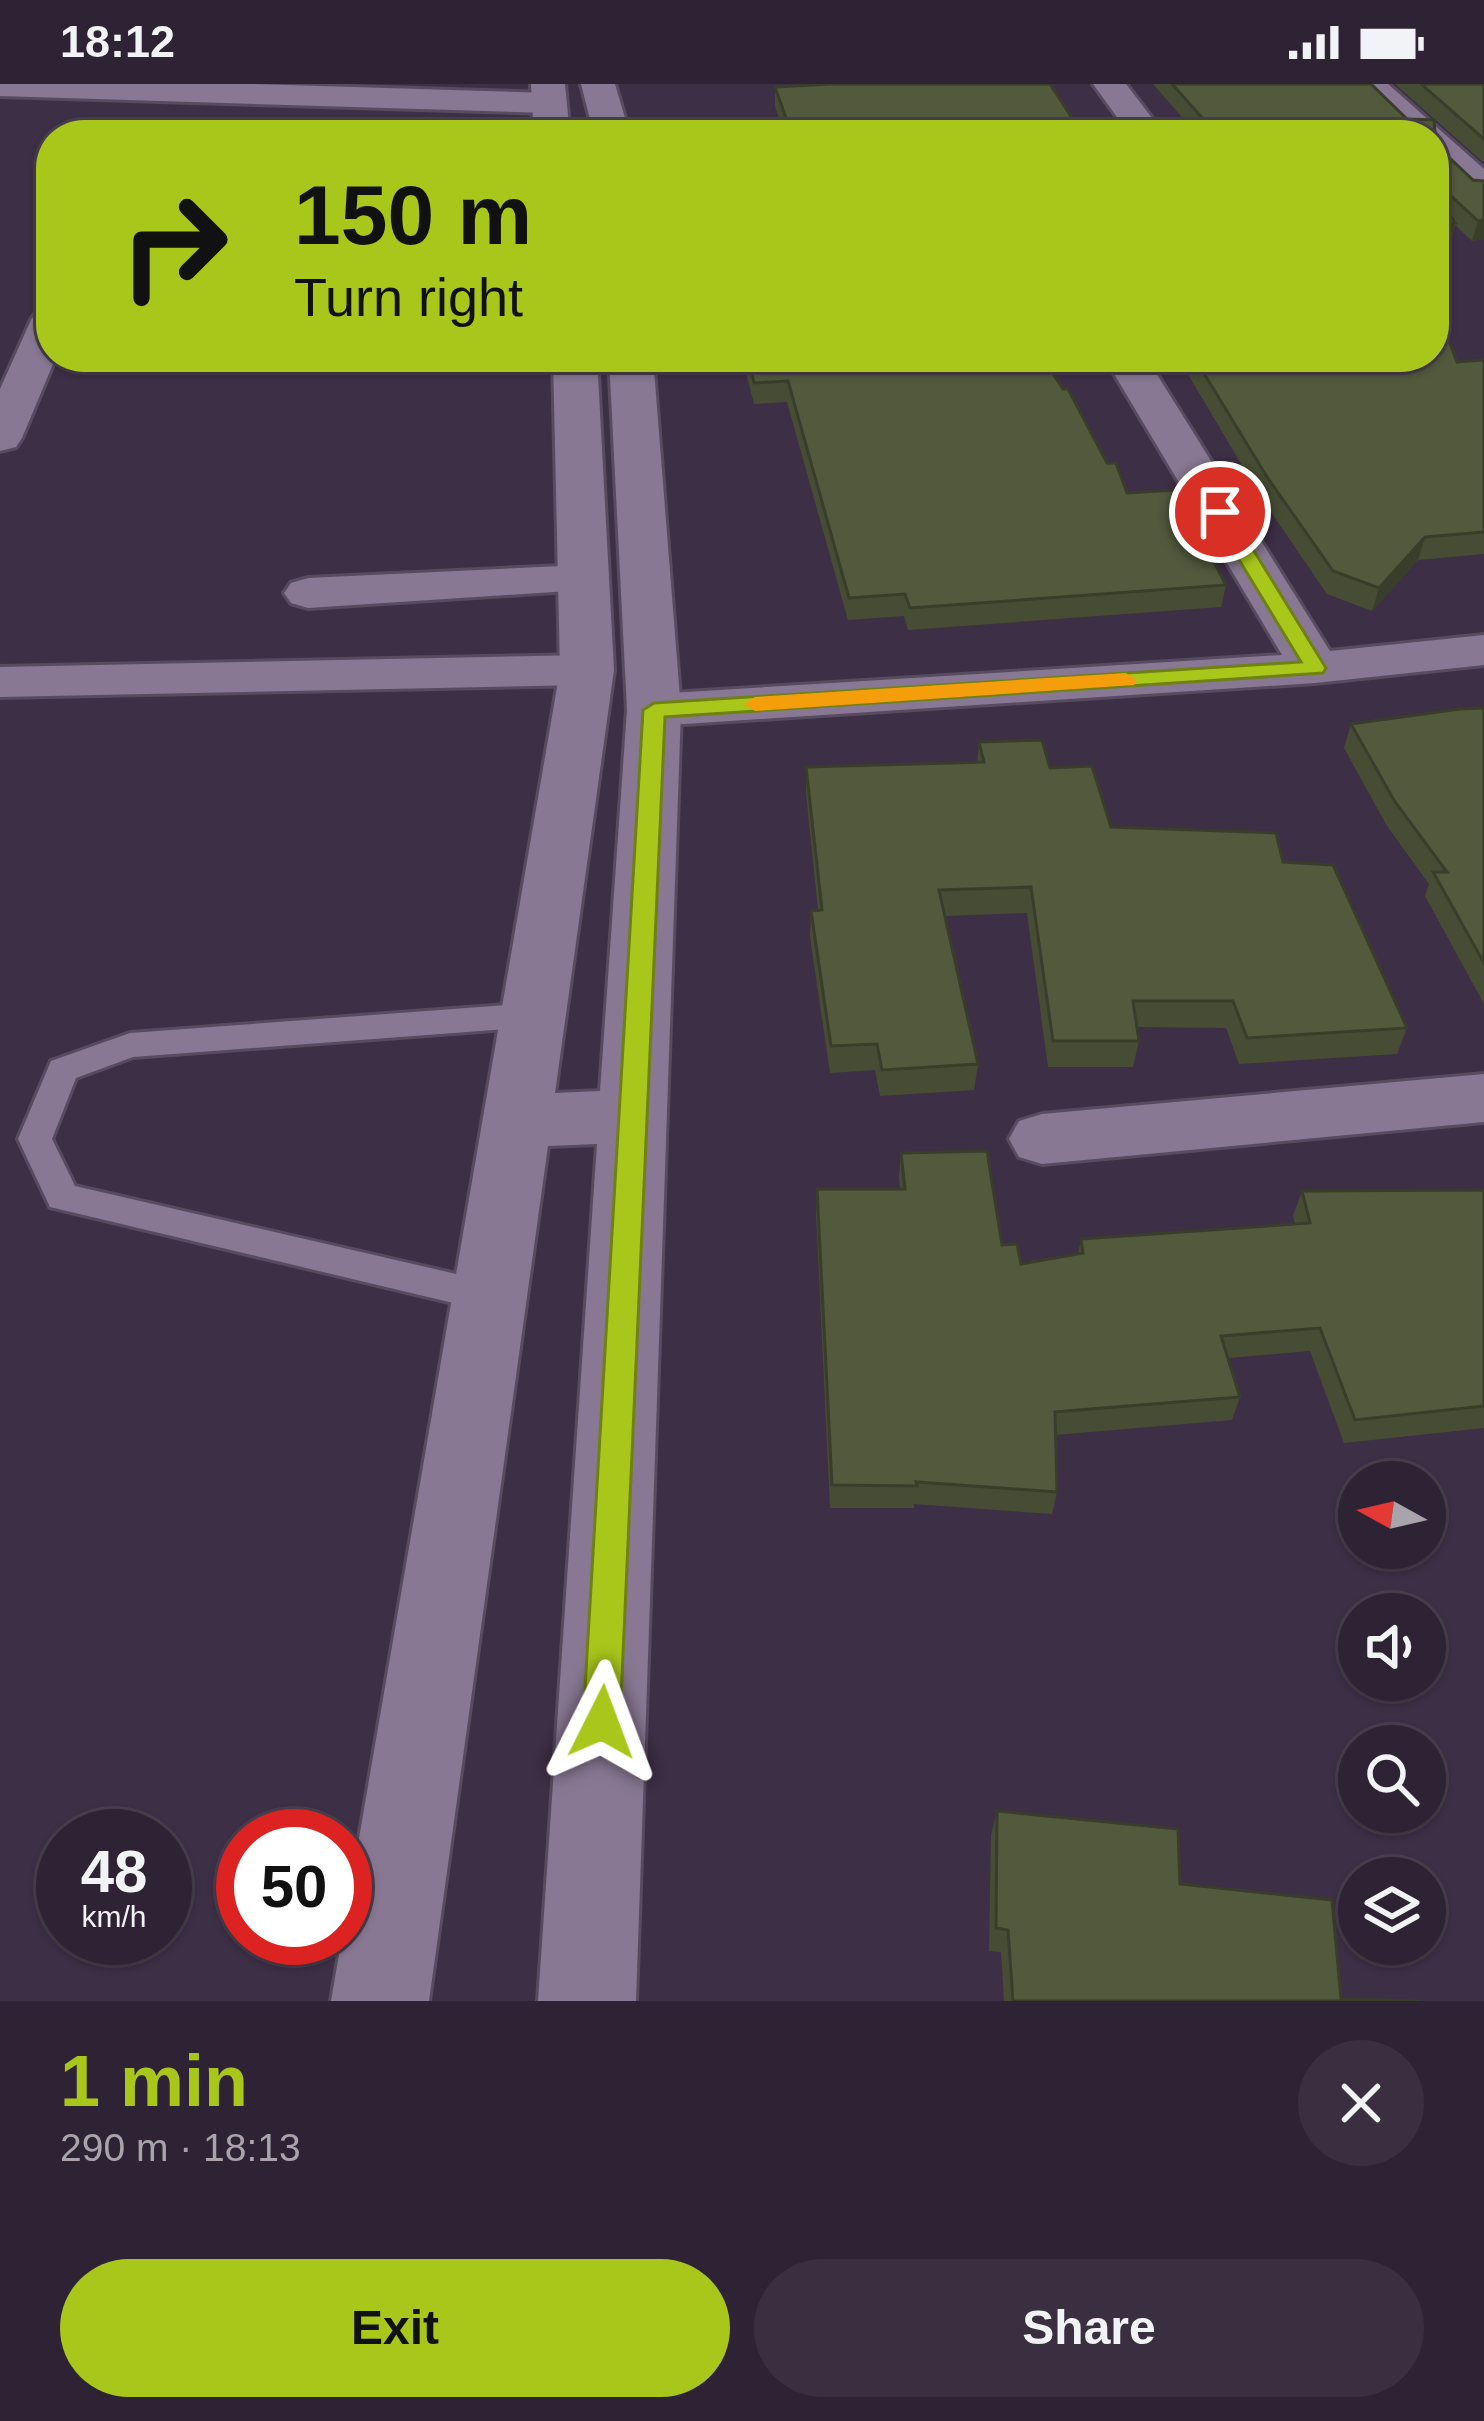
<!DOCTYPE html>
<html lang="en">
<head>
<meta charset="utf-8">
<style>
	:root { --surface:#2e2334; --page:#3a2f40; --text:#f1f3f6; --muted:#a7a4ac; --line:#49404f; --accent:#a9c71b }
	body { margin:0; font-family:Arial,sans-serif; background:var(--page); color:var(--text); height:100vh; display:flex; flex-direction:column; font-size:45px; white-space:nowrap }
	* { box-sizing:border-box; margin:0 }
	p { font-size:39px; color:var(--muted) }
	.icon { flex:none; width:66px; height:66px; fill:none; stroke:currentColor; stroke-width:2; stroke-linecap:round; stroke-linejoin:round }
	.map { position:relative; height:1917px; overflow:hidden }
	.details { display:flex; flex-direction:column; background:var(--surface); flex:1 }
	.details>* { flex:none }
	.guide { position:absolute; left:36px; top:36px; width:1413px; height:252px; border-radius:48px; box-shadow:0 3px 9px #0004,0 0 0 3px var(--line); background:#a9c71b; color:#111; overflow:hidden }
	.needle { width:78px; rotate:278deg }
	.buttons { position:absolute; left:1338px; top:1377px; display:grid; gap:24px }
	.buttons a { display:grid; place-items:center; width:108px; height:108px; border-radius:50%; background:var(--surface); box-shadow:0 3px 9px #0004,0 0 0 3px var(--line); font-size:60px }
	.speed { position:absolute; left:36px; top:1725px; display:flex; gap:24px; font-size:60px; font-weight:700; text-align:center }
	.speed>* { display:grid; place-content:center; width:156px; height:156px; border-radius:50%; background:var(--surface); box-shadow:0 3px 9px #0004,0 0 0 3px var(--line); line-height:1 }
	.speed small { font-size:30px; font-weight:400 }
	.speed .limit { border:18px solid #d22; background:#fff; color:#111 }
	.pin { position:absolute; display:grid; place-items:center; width:102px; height:102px; color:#fff; margin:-51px; border:6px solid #fff; border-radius:50%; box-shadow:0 3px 12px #0007 }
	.me { position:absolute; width:132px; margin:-66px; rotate:3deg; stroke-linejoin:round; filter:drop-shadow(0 0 9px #0008) }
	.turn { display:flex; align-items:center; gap:42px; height:252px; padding:0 60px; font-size:54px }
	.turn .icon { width:156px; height:156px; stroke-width:2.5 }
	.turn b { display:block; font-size:84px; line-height:102px }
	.round { display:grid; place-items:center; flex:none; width:126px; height:126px; border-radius:63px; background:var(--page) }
	.head { display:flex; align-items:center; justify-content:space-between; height:204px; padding:0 60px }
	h1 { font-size:72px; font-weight:700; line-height:90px; color:var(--accent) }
	.cta { display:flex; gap:24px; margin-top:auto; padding:24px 60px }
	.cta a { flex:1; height:138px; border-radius:72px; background:var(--accent); color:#111; font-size:48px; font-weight:700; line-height:138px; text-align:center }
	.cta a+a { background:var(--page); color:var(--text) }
	.status { display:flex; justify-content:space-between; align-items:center; height:84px; padding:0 60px; background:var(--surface); direction:ltr }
	.status svg { height:33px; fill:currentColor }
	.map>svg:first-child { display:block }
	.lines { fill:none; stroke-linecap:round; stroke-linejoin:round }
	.lane-casing { stroke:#584b60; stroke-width:6 }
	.street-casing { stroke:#584b60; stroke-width:6 }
	.secondary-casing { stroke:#584b60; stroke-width:6 }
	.lane { fill:#887893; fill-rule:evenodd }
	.street { fill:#887893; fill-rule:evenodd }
	.secondary { fill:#887893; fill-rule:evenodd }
	.wall { fill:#474d34 }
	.shaded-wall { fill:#393e2b }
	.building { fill:#52593d; stroke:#393e2b; stroke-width:3 }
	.route { fill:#a9c71b; stroke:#6e8112; stroke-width:3 }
	.slow { fill:#f59e0b }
</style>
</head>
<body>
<div class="status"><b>18:12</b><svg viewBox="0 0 49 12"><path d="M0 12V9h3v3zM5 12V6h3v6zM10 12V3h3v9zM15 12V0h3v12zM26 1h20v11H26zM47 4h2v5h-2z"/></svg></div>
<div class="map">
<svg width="1484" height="1917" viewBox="0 0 1484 1917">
	<rect width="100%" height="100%" fill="#3d2f46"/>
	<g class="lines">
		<defs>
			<path id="lane" d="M534,919L546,923L550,931L546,939L534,943L133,973L76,994L52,1055L75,1102L491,1198L504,1202L510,1213L504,1224L491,1228L50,1123L18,1055L51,977L130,949Z"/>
			<path id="street" d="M0,0H254L548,9L565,19L548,29L0,12Z
				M1093,0H1126L1165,51H1130Z
				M1353,0H1388L1484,85V115L1471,112L1434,77V51H1405Z
				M51,224V273H56L22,354L16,363L0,367V305L31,236L37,227Z
				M1104,273H1146L1330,567L1484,551V581L1315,599L654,642L635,637L628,626L635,615L654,610L1282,571Z
				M583,481L600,485L607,495L600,505L308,524L291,519L284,509L291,499L308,494Z
				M587,571L605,575L613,586L605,597L587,601L0,613V583Z
				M1484,990V1038L1042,1080L1019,1073L1009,1055L1019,1037L1042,1030Z"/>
			<path id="secondary" d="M531,0H565L570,51H534Z
				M581,0H615L630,51H594Z
				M553,273H597L614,586L555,1009L600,1007L627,626L609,273H653L681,626L636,1917H538L597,1060L548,1062L429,1917H331L560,586Z"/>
		</defs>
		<!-- lane casing -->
		<use href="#lane" class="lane-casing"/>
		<!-- street casing -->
		<use href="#street" class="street-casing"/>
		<!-- secondary casing -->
		<use href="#secondary" class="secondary-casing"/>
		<!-- lane -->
		<use href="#lane" class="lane"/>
		<!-- street -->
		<use href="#street" class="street"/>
		<!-- secondary -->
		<use href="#secondary" class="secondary"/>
	</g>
	<!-- wall -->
	<path class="wall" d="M1153,0H1371L1407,35L1434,36L1436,61L1473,96L1484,97V155L1472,157L1455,141L1450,160L1434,162V51H1194L1195,48Z
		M1395,0H1484V79Z
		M775,3L1083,51H785L775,22Z
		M742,273H1042L1127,409L1226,501L1221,523L908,546L904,532L848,536L787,318L754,320Z
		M1188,273H1434L1457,278L1484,276V470L1418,476L1372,527L1327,510L1262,415L1186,287Z
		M1484,624V920L1425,812L1429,800L1387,742L1344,664L1351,640Z
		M979,658L1050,684L1111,743L1283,778L1407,944L1397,970L1239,980L1226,944L1137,943L1139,957L1133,983H1048L1027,829L945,832L978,980L974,1006L880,1012L875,986L830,989L810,853L811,827L818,826L806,709V683L977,679Z
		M901,1069L1021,1180L1078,1170L1081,1155L1295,1140L1293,1132L1302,1107L1484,1106V1344L1344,1359L1310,1267L1228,1274L1240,1313L1232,1336L1055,1351L1057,1408L1052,1430L914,1420V1424H830L816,1130L817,1105H900L899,1093Z
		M997,1727L1180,1800L1341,1915L1421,1917H1004L1001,1868L989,1867L991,1751Z"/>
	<!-- shaded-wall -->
	<path class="shaded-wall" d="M1484,136V155L1472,157L1478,137Z
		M1455,139L1450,160L1434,162V142Z
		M1425,453L1418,476L1372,527L1379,504Z"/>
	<!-- building -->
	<path class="building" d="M831,0H1050L1083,51H792L775,3Z
		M1172,0H1371L1407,35L1434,36L1436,61L1473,96L1484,97V136L1478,137L1434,96V51H1207L1196,37H1205Z
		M1421,0H1484V55Z
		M1434,102L1455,139L1434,142Z
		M1434,217L1457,278L1484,276V448L1425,453L1379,504L1333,487L1267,393L1194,273H1434Z
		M748,273H1042L1063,305H1068L1107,379H1116L1127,409L1176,406L1226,501L910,524L905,510L849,514L788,297L754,299Z
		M1484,624V879L1433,788H1447L1395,718L1351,640L1460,625Z
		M1042,656L1050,684L1092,682L1111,743L1276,749L1283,778L1333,781L1407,944L1247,954L1233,917H1133L1139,957H1053L1031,803L939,806L978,980L882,986L877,960L831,962L811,827L822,826L806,683L984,678L979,658Z
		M987,1067L1002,1161L1017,1160L1021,1180L1083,1169L1081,1155L1310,1139L1302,1107L1484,1106V1322L1355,1336L1320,1244L1221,1252L1240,1313L1055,1328L1057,1408L916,1398L917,1402L832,1401L817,1105H905L901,1069Z
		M997,1727L1178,1745L1180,1800L1332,1816L1341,1915L1421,1917H1013L1008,1846L996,1844Z"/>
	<!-- route -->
	<path class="route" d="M1213,424L1230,428L1326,584L1323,589L665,633L620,1638L615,1650L602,1656L589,1650L583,1638L643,626L654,619L1301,578L1210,428Z"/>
	<!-- slow -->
	<path class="slow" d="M1126,589L1137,596L1134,601L755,627L744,620L755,613Z"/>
</svg>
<div class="buttons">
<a><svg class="needle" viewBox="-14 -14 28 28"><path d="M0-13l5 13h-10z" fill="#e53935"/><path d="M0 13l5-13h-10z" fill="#a7a4ac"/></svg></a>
<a><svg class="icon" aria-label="sound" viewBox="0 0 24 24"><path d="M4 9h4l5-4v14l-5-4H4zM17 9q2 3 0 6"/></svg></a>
<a><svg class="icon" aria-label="search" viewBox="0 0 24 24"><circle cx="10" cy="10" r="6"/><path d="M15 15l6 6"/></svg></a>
<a><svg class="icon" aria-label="layers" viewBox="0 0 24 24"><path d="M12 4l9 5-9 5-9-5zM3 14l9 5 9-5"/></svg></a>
</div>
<div class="speed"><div>48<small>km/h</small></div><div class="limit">50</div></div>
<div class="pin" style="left:1220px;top:428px;background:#d93025"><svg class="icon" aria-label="arrive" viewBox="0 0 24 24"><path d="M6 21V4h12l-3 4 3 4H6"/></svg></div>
<svg class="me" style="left:602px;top:1638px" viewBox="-20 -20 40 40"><path d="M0-17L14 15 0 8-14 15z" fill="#a9c71b" stroke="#fff" stroke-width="4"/></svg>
<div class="guide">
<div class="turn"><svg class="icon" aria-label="right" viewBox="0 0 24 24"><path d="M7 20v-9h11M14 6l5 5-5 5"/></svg><div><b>150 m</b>Turn right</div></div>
</div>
</div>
<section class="details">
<div class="head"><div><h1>1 min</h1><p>290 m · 18:13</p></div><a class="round"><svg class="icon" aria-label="close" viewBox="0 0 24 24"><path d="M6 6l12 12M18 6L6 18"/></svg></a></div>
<div class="cta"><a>Exit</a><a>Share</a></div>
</section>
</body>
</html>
